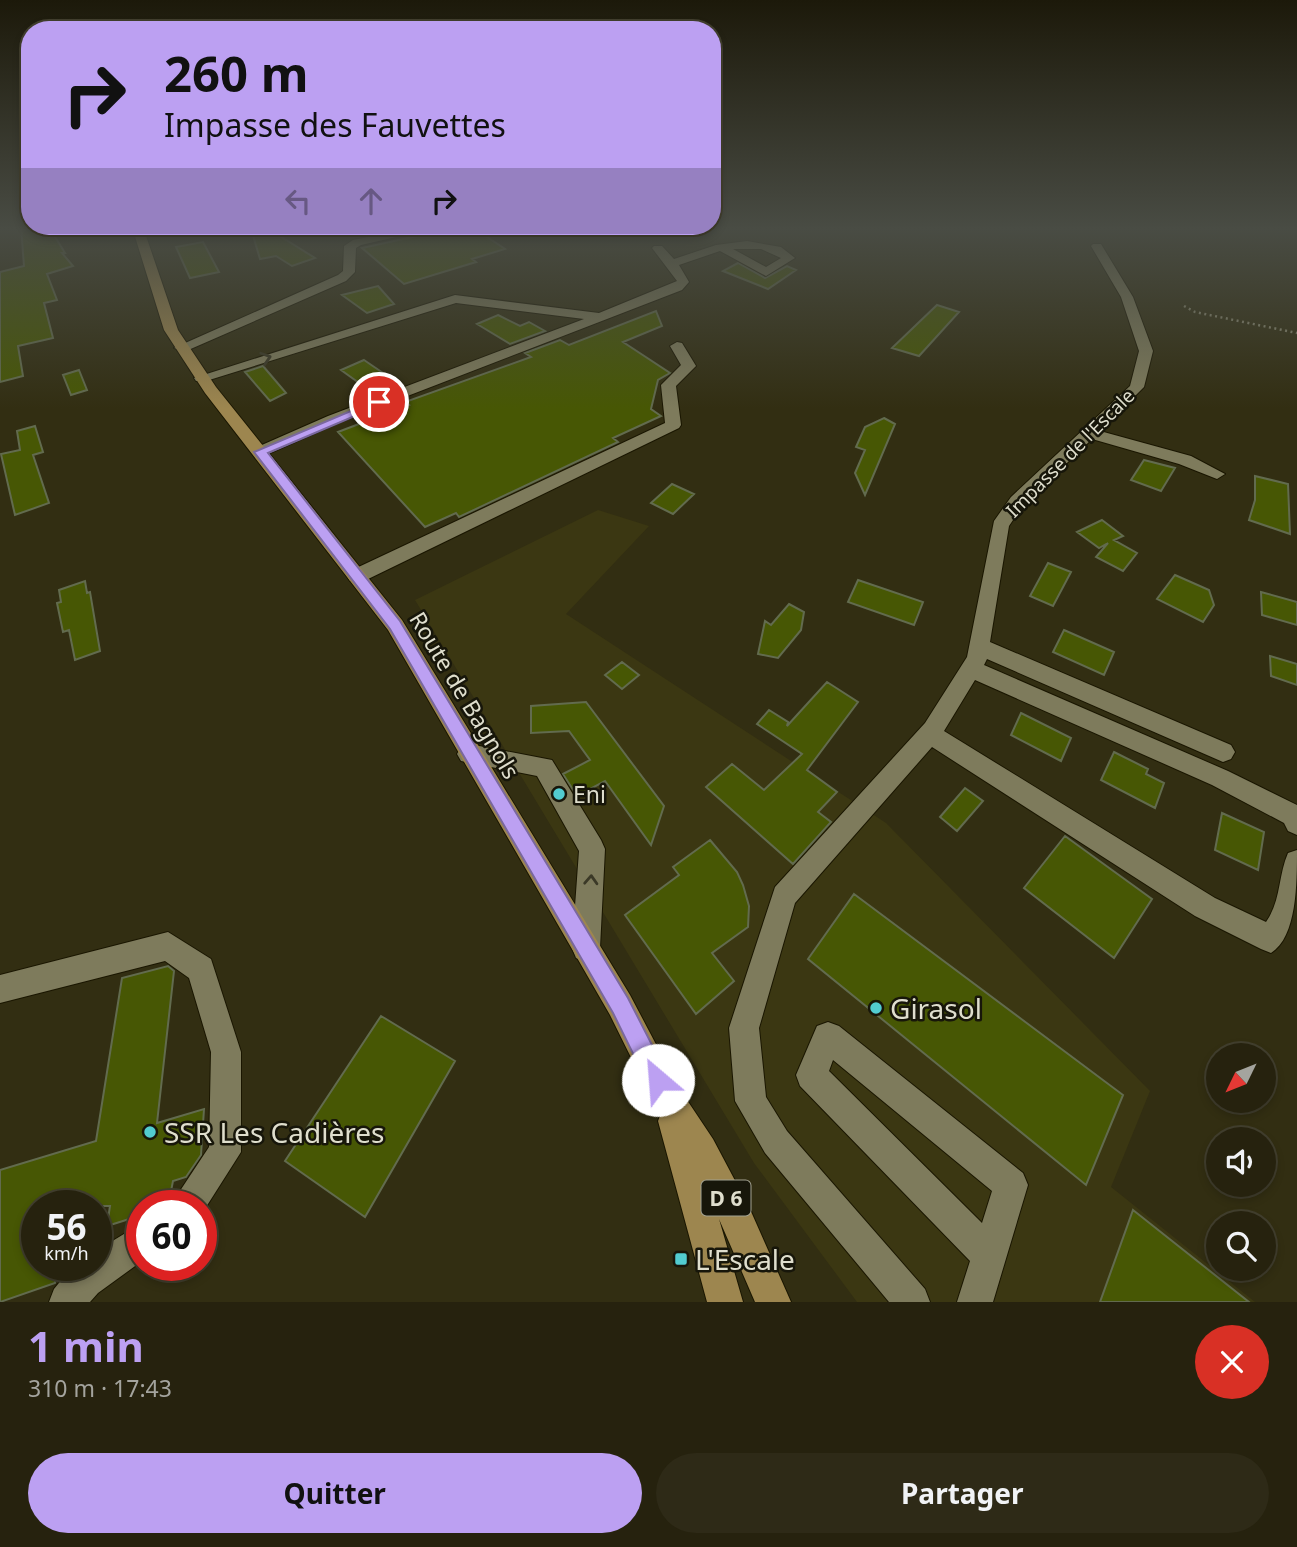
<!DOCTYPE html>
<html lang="fr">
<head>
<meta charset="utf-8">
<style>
	:root { --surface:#26220e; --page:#2e2a17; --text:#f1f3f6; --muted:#a4a49e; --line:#423f2e; --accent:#bca0f2 }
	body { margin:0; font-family:"Noto Sans",sans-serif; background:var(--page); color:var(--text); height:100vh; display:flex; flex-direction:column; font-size:26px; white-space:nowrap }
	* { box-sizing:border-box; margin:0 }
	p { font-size:23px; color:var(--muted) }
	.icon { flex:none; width:38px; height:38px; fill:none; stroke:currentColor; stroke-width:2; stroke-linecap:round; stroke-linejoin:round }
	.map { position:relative; height:1302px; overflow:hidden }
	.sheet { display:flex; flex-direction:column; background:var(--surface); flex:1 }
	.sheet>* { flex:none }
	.hud { position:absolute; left:21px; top:21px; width:700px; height:214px; border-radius:28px; box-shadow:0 4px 10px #0003,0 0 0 2px var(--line); background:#bca0f2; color:#111; overflow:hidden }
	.needle { width:46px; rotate:227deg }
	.buttons { position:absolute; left:1206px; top:1043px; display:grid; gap:14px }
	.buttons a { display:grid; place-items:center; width:70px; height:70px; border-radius:50%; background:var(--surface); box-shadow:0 4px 10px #0003,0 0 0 2px var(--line); font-size:35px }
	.speed { position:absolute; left:21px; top:1190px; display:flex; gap:14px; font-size:35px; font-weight:700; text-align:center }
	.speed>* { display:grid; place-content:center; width:91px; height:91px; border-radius:50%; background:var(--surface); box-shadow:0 4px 10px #0003,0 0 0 2px var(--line); line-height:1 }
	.speed small { font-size:18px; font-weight:400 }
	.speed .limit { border:10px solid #d22; background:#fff; color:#111 }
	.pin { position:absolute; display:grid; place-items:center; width:60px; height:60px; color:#fff; margin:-30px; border:4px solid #fff; border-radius:50%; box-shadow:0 2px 7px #0007 }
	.me { position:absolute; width:77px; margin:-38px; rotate:333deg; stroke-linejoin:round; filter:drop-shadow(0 0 5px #0008) }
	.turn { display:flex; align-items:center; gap:24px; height:147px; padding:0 28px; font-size:32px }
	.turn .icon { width:91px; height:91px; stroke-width:2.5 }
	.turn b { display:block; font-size:49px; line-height:60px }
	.lanes { display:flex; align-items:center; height:66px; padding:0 28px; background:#0003; justify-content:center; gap:35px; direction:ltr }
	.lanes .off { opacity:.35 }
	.round { display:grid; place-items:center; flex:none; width:74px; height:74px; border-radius:37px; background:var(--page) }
	.headline { display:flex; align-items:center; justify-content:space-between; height:119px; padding:0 28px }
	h1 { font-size:42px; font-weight:700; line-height:52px; color:var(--accent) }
	.primary-button { display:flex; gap:14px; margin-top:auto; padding:14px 28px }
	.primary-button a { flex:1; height:80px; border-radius:42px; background:var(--accent); color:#111; font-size:28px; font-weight:700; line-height:80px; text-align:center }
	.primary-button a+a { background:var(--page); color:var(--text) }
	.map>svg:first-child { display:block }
	.built { fill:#3b3712 }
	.building { fill:#475704; stroke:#626b4e; stroke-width:2 }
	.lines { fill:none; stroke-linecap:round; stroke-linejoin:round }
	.minor-casing { stroke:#1a1600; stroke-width:2 }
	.major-casing { stroke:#1a1600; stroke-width:2 }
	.path { stroke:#8d8b74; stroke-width:2.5; stroke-dasharray:2 3.5; stroke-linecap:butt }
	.minor { fill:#7e7b5c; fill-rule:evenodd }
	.major { fill:#9d864f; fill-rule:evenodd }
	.oneway { stroke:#3b3927 }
	.route { fill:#bca0f2; stroke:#7a689d; stroke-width:2 }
	.poi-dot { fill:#52ccd0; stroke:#17160a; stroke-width:2.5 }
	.labels { text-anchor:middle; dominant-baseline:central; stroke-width:5; stroke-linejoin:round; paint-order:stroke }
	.far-street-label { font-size:19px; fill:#dfdecd; stroke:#17160a }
	.shield { fill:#17160a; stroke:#a3a292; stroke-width:2 }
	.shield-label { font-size:21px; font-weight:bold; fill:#dfdecd }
	.street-label { font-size:23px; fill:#dfdecd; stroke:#17160a }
	.poi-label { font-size:23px; fill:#dfdecd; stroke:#17160a; text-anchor:start }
	.near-poi-label { font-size:28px; fill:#dfdecd; stroke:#17160a; text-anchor:start }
</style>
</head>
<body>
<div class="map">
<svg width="1297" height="1302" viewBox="0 0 1297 1302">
	<rect width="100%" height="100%" fill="#322e12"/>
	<!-- built -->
	<path class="built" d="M598,510L649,526L566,614L886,823L1150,1091L1111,1187L1255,1302H857L754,1163L415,600Z"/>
	<!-- building -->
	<path class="building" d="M21,227H49L65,253H62L73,266L47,274L57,300L44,303L53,338L18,346L23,376L0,382V272L24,266Z
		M458,227H472L505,249L472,259L476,262L404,284L362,248Z
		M267,228L315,258L292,266L276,256L260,259L252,232Z
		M203,242L219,272L190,278L176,247Z
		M738,263L765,278L787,266L796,270L768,289L723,271Z
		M378,286L394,304L367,313L342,295Z
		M937,305L959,312L919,356L892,348Z
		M656,311L662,326L623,342L670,373L658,380L651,409L661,416L613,438L618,442L459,517L456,513L425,527L338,432L409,405L405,402L531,357L525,353L560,340L569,345Z
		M498,315L520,326L529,322L545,331L510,344L477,324Z
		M364,360L386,375L362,385L341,370Z
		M263,366L286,393L270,401L245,372Z
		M79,370L87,390L71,395L63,375Z
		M884,418L895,424L865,495L855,473L865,450L856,447L865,427Z
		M35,426L43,452L33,455L49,503L15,515L1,454L20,450L17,431Z
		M1144,460L1175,468L1161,491L1131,480Z
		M1255,476L1288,484L1290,534L1249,520L1255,500Z
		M672,484L694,494L673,514L651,503Z
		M1102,520L1123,536L1114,540L1137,553L1123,571L1096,557L1108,543L1099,548L1077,532Z
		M1048,563L1071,572L1053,606L1030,596Z
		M1175,575L1209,590L1214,605L1203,622L1157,599Z
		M858,580L923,602L914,625L848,602Z
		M85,581L87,593L90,592L100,651L75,660L69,630L63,632L57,603L61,602L59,590Z
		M1261,592L1297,602V625L1262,615Z
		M789,604L804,612L801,630L778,658L758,654L765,621L771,625Z
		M1064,630L1114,652L1104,675L1053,652Z
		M1270,656L1297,664V685L1271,676Z
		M622,662L639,675L622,689L605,675Z
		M827,682L858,702L807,770L837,792L818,812L831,822L793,864L706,787L732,764L764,790L802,754L757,724L769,710L788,722L787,726Z
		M586,702L664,806L651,845L605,781L577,796L563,774L590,760L569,731L531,733V706Z
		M1021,713L1071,738L1061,761L1011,735Z
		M1114,752L1148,769L1146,774L1164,783L1155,808L1101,780Z
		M965,788L983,801L957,831L940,817Z
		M1222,813L1264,832L1258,870L1215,850Z
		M1065,836L1152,899L1114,958L1024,888Z
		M710,840L737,872L743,885L749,906L748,927L712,953L734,981L696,1014L625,915L679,875L673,867Z
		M854,894L1123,1095L1086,1185L808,959Z
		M168,966L174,971L157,1123L204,1109L201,1155L186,1177L173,1181L168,1206H142V1215L107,1226L110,1206H37V1265H58L55,1283L0,1302V1170L96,1141L122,978Z
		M381,1016L455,1061L365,1217L285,1161Z
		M1133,1210L1249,1302H1100Z"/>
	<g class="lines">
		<defs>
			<path id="minor" d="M419,227H440L361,245L356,248L355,272L346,281L186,351L174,348L338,275L343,271L344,246L353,240Z
				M747,241L781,247L795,258L766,276L720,251L679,265L689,282L682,290L340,422L261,457L255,456V448L328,416L584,319L456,303L206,381H196L194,378L455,295L599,313L677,281L652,248L654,246H662L674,259L716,245ZM733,249H761L781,258L766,267Z
				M1093,244H1101L1133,297L1153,351L1144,387L1100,431L1191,456L1225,474L1217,479L1179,464L1092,439L1023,505L1009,526L990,642L1231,745L1235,752L1231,759L1223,762L987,659L984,665L1228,771L1297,805V835L1288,831L1284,823L1212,785L975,680L944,731L1215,898L1266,922C1281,901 1278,876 1288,853L1297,850C1297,883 1297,937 1271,953L1261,949L1195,916L932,747L795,903L759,1028L766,1097L787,1131L925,1289L930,1302H889L765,1153L735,1101L729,1028L775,887L925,723L967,657L994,521L1011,497L1130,386L1139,351L1121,297L1091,246Z
				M677,342L682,343L696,366L676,386L681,425L679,428L364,581H350L347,576L350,571L665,423L661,385L681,365L670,346Z
				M469,744L552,760L601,840L605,849L600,948L596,958L586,962L576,958L572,948L579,851L537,776L461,761L457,754L461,747Z
				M168,932L211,959L241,1052V1152L201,1215V1206H170L209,1147L211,1052L189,978L165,961L0,1003V975Z
				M828,1022L839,1026L1023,1173L1028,1185L993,1302H957L970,1261L800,1086L796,1075L817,1026ZM833,1060L992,1191L982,1223L829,1071Z
				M142,1223V1261L98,1293L90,1302H49L54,1289L72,1267L96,1265V1251Z"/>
			<path id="major" d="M132,227H143L178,330L216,387L402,620L630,995L679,1088L713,1139L749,1207L791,1302H755L719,1219L743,1302H707L658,1121L660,1116L610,1015L388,630L205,393L164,330Z"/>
		</defs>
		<!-- minor casing -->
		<use href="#minor" class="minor-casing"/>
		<!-- major casing -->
		<use href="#major" class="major-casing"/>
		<!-- path -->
		<path class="path" d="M1184,306L1195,312L1297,333"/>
		<!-- minor -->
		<use href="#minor" class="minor"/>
		<!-- major -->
		<use href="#major" class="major"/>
	</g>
	<!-- one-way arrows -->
	<defs><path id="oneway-chevron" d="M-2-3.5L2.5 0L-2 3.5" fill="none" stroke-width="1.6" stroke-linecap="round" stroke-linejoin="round" transform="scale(1.75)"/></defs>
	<g class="oneway">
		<use href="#oneway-chevron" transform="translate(266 358) rotate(-18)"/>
		<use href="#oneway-chevron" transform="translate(591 880) rotate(-87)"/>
	</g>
	<!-- sky -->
	<linearGradient id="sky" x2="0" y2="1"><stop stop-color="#1c190a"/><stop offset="0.56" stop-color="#494c44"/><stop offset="1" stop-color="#494c44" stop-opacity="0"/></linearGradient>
	<rect width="1297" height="409" fill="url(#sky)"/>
	<!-- route -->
	<path class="route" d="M379,399L384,402L383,404L268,453L400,621L628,998L670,1080L667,1088L658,1092L650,1088L613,1013L390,629L254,452Z"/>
	<!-- markers -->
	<g class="poi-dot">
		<circle cx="559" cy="794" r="7"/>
		<circle cx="876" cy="1008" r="7"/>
		<circle cx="150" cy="1132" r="7"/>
		<rect x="674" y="1252" width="14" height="14" rx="3.5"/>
	</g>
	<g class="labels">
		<!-- far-street labels -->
		<g class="far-street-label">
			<text transform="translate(1070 453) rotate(-45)">Impasse de l'Escale</text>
		</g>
		<!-- shield labels -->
		<rect class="shield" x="701.5" y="1180.5" width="49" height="35" rx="5"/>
		<g class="shield-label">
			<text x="726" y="1198">D 6</text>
		</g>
		<!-- street labels -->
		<g class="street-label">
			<text transform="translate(465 695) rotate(59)">Route de Bagnols</text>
		</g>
		<!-- poi labels -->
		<g class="poi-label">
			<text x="573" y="794">Eni</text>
		</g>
		<!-- near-poi labels -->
		<g class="near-poi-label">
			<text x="890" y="1008">Girasol</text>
			<text x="164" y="1132">SSR Les Cadières</text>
			<text x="695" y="1259">L'Escale</text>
		</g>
	</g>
</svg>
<div class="buttons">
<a><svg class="needle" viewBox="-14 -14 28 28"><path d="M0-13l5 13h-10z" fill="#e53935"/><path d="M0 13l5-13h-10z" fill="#a4a49e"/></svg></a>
<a><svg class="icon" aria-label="sound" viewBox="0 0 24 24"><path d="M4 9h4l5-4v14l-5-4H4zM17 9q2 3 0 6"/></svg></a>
<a><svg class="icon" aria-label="search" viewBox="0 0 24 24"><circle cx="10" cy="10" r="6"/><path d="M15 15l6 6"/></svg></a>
</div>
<div class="speed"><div>56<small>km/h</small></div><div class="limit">60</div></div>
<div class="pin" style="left:379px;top:402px;background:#d93025"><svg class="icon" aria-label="arrive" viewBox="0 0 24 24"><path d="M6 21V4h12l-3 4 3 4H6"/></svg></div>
<svg class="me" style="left:658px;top:1080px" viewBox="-20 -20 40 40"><circle r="19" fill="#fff"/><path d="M0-13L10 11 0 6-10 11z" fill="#bca0f2"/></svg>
<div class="hud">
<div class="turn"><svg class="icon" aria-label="right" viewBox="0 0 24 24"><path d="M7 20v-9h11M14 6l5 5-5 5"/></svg><div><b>260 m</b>Impasse des Fauvettes</div></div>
<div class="lanes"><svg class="icon off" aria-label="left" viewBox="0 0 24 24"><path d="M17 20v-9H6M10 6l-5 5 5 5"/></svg><svg class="icon off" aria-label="ahead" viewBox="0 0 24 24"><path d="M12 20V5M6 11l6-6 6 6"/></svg><svg class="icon" aria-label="right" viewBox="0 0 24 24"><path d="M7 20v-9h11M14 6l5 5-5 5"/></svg></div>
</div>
</div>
<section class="sheet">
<div class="headline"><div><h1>1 min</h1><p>310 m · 17:43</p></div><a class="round" style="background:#d93025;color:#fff"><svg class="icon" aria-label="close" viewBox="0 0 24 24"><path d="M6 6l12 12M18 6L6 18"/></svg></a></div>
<div class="primary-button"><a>Quitter</a><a>Partager</a></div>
</section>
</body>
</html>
